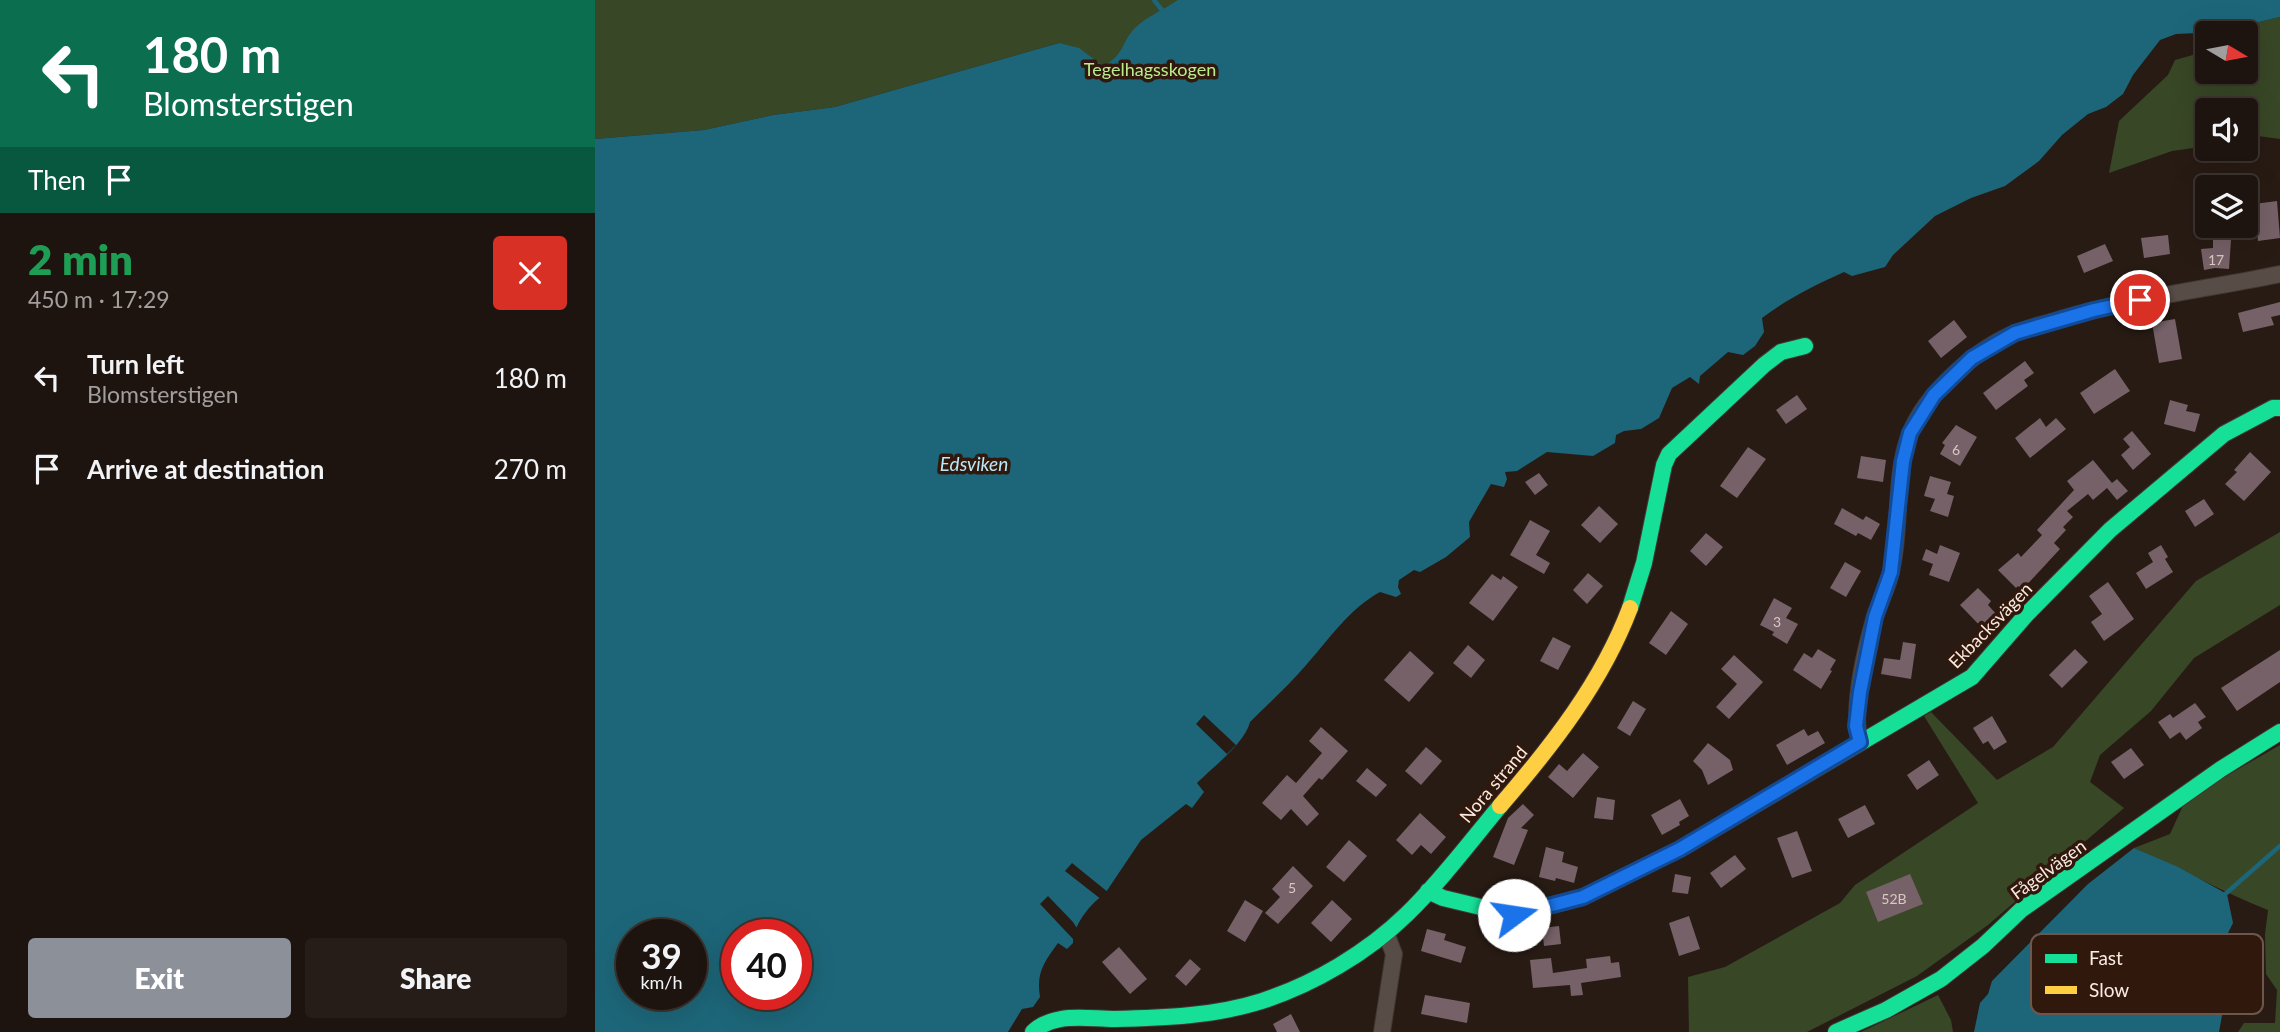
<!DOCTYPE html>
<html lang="en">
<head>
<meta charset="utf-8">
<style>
	:root { --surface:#1e140f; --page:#261d18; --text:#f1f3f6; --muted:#a19e9e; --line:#3c332f; --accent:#8c9099 }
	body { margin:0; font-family:Lato,sans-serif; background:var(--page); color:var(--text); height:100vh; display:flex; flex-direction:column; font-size:26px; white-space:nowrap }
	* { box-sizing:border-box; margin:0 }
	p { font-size:23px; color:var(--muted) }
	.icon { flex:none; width:38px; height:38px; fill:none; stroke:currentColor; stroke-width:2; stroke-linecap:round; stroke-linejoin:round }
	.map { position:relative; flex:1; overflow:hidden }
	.panel { display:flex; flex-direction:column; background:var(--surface); width:595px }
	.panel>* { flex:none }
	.guide { background:#0b6e4f; color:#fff; overflow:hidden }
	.needle { width:46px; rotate:100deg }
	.tools { position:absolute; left:1600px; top:21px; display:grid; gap:14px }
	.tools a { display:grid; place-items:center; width:63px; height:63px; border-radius:7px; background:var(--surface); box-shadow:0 7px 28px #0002,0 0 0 2px var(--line); font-size:35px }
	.speed { position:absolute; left:21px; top:919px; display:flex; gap:14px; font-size:35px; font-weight:700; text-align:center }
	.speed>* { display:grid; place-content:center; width:91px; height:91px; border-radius:50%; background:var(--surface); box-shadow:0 7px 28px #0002,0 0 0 2px var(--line); line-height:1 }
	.speed small { font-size:18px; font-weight:400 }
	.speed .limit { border:10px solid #d22; background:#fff; color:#111 }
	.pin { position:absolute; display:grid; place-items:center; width:60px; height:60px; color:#fff; margin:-30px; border:4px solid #fff; border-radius:50%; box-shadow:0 2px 7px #0007 }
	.me { position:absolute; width:77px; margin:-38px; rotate:76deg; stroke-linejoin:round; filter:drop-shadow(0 0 5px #0008) }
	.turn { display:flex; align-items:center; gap:24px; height:147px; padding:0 28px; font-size:32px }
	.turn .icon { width:91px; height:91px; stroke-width:2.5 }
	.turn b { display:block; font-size:49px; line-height:60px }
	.then { display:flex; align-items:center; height:66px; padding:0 28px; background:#0003; gap:14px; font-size:26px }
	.round { display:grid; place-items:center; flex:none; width:74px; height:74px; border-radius:7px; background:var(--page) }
	.head { display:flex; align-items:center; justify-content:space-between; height:119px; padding:0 28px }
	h1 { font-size:42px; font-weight:800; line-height:52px; color:#1e9e55 }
	.cta { display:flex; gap:14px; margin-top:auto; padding:14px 28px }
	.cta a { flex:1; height:80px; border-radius:7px; background:var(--accent); color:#fff; font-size:28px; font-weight:800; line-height:80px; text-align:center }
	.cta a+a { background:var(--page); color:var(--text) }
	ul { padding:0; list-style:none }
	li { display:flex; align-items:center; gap:21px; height:91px; padding:0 28px }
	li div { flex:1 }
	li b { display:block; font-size:26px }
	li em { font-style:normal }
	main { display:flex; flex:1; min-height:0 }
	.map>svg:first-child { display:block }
	.green { fill:#384726 }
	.water { fill:#1d6679; fill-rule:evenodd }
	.pier { fill:#281b14 }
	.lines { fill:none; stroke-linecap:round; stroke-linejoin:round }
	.stream { stroke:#1d6679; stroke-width:4.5 }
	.building { fill:#756167 }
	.street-casing { stroke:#423833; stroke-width:18 }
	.fast-casing { stroke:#423833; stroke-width:18 }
	.slow-casing { stroke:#423833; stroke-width:18 }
	.street { stroke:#574c46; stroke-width:16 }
	.fast { stroke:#16e098; stroke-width:16 }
	.slow { stroke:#ffcf43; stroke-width:16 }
	.route-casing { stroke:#114b97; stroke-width:18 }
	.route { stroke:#1a73e8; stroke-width:12 }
	.labels { text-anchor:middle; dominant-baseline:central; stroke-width:7; stroke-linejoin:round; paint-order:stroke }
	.number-label { font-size:14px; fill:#dac8c3 }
	.park-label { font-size:18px; fill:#bbec8f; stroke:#30180c }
	.street-label { font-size:18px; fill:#fbeae2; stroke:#30180c }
	.water-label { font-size:19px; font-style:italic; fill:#b9e8f7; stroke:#30180c }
	.key { fill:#30180c; stroke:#6d574c; stroke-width:2 }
	.key-label { font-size:19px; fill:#fbeae2 }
</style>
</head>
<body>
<main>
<section class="panel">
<div class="guide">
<div class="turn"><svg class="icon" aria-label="left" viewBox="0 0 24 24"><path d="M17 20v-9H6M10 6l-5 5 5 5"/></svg><div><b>180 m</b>Blomsterstigen</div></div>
<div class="then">Then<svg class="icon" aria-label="arrive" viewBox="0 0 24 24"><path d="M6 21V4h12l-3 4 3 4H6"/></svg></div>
</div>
<div class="head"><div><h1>2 min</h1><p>450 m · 17:29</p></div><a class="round" style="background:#d93025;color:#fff"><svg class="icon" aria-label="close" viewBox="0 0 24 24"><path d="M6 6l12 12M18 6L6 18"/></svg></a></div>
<ul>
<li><svg class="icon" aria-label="left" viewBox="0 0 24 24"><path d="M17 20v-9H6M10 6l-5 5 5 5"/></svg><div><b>Turn left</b><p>Blomsterstigen</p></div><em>180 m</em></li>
<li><svg class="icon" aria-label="arrive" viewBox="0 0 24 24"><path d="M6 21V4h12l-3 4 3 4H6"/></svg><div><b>Arrive at destination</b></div><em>270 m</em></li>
</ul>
<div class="cta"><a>Exit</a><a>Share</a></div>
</section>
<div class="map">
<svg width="1685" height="1032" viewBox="0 0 1685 1032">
	<rect width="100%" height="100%" fill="#281b14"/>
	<!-- green -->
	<path class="green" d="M0,0H845L486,181L464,43L240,107L178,115L109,130L0,139Z
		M1685,17V139L1663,136L1650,139V110H1612V146L1577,151L1514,173L1524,121L1573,75L1580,60L1612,51V72H1650V33H1646L1647,31L1664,22Z
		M1685,532V605L1599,658L1556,711L1505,755L1495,782L1529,808L1393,925L1322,976L1212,1032H1094L1093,977L1130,967L1245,903L1260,885L1383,803L1329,716L1336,712L1402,780L1458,747L1601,581Z
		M1685,745V1032H1643L1649,1023H1680L1682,990L1671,974L1670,934L1673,910C1627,892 1585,868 1539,848L1575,834L1591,799Z
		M1343,995L1356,1020L1358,1032H1266Z"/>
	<!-- water -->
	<path class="water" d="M583,0H1685V17L1664,22L1647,31L1581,34L1565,40L1538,75L1528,94L1511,107L1493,114L1467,135L1444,161L1410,186L1376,198L1340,216L1298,255L1290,267L1257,276L1249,272C1218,286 1194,298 1167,318L1169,332L1160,346L1148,355L1133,352L1105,376L1104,384L1095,377L1077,388L1064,418L1046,429L1029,431L1021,435L1020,443L998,456L952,452L922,471L910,472L912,479L909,487L896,484L874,522L875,537L851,557L825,572L819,570L804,580L803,587L806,594L801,597L785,592C754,609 735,638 712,664C695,684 674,703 655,722C650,743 617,768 602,783L609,792L597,808L591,804L546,840L509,895C496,902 477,927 478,943L472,949L463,943C449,962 441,973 445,997L438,1007L427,1009L413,1032H0V139L109,130L178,115L240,107L464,43L484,48L508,66C530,55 526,42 540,28C551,17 570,9 583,0ZM37,934H96V994H37ZM142,934H201V994H142Z
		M1539,848L1583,867L1632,894L1638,923L1616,967L1630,999L1624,1032H1379L1385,1003L1393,994L1397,981L1493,884Z"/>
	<!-- pier -->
	<path class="pier" d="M609,715L641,745L632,754L601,724Z
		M477,863L514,893L512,898L507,900L470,871Z
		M453,896L478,922L484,931L481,939H478L445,904Z"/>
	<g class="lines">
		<!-- stream -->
		<path class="stream" d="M559,0L567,10
			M1628,896L1685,846"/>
	</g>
	<!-- building -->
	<path class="building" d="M1682,201L1685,238L1663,241L1659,204Z
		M1573,235L1575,254L1549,258L1546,238Z
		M1618,239L1636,240L1634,269L1620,268L1609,270L1606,249L1618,248Z
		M1510,244L1518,261L1489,273L1482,256Z
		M1685,302V315L1676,317L1679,325L1648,332L1643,313Z
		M1580,319L1587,359L1564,363L1557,323Z
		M1359,320L1372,337L1346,358L1333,341Z
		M1430,361L1439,373L1429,380L1433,386L1401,410L1388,393Z
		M1520,369L1535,391L1499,414L1485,393Z
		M1202,395L1212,409L1191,424L1181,410Z
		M1575,400L1593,405L1591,411L1605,414L1600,432L1569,424Z
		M1445,418L1451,427L1461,418L1471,429L1435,458L1420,438Z
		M1361,425L1382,437L1365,466L1345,454L1350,445L1347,443Z
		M1537,431L1556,454L1538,470L1526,455L1535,447L1528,439Z
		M1153,447L1171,459L1142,498L1125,486Z
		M1655,452L1676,472L1649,501L1630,484L1642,472L1639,470Z
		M1266,456L1291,460L1288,482L1262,478Z
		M1498,460L1517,483L1522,479L1533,491L1522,500L1512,488L1498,500L1493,494L1472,511L1478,517L1468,527L1471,530L1459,543L1465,549L1427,590L1423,586L1421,588L1403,570L1423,553L1426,557L1447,535L1442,530L1479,490L1472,481Z
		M944,473L953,485L940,495L930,482Z
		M1335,476L1356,482L1352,494L1359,496L1353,517L1335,511L1340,499L1329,496Z
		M1609,499L1619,514L1600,527L1590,511Z
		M1004,506L1023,524L1005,543L986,525Z
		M1247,508L1268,520L1271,516L1285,524L1276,540L1263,533L1261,536L1239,524Z
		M935,520L955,531L941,555L955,563L949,574L915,555Z
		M1111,533L1128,547L1111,566L1095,551Z
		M1345,545L1365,553L1354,582L1334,575L1338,564L1327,560L1331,549L1342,554Z
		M1566,545L1573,557L1570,559L1578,572L1551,589L1541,573L1558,562L1553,553Z
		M1250,562L1266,571L1251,597L1235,588Z
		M993,573L1008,586L992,604L978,590Z
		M897,574L906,580L908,576L923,587L898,621L874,603Z
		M1513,582L1539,619L1509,641L1496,622L1507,614L1494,596Z
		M1383,588L1396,601L1393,605L1404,617L1390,631L1365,605Z
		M1179,598L1197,608L1191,618L1203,624L1192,644L1177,635L1179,632L1165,625Z
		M1076,611L1093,624L1071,655L1054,643Z
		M958,637L976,646L963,670L945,661Z
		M1308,642L1321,644L1316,679L1286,674L1289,658L1305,660Z
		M873,645L890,660L876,678L858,663Z
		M1223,649L1241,660L1235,670L1237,671L1226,689L1198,670L1209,653L1217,658Z
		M1480,649L1493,662L1467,688L1454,675Z
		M1685,650V682L1642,711L1626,688Z
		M815,651L839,673L814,702L789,680Z
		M1139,655L1168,682L1134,719L1121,707L1142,684L1126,669Z
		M1038,701L1051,709L1035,736L1022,728Z
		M1600,703L1611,717L1603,722L1607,728L1591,740L1585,732L1575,739L1563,722L1575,714L1578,718Z
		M1397,716L1412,742L1399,750L1393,741L1388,744L1378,728Z
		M726,727L753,751L727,780L724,778L708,796L724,814L712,826L696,809L686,820L667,803L692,775L701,783L727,753L714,741Z
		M1209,729L1213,736L1223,731L1230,743L1192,765L1181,745Z
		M1113,743L1135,760L1138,770L1113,785L1107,770L1098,761Z
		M831,747L847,761L826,785L810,771Z
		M1536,748L1549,765L1529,779L1516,762Z
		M988,753L1004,767L978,798L953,777L964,764L972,771Z
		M1334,760L1344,775L1322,790L1312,775Z
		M772,768L792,785L781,797L761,781Z
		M1002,797L1020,800L1018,820L999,818Z
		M1085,799L1094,816L1084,822L1085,825L1067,835L1056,815Z
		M928,804L939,815L926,828L933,830L919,865L898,857L913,818Z
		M1270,805L1280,824L1253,838L1243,819Z
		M825,813L851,837L836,854L826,845L817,855L801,840Z
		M1202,831L1217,871L1197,878L1182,838Z
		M754,840L772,856L749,882L731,867Z
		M951,847L969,852L967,862L983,867L979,883L961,878L960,881L944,877Z
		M1140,855L1151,869L1126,888L1115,873Z
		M698,866L718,886L683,924L670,913L685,897L677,889Z
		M1080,874L1096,877L1093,894L1077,892Z
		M1315,874L1328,904L1283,922L1271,892Z
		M650,900L668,911L650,942L632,931Z
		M737,900L757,919L736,942L716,923Z
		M1094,916L1105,949L1084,956L1074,923Z
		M964,926L966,944L949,946L947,928Z
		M832,929L851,934L849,940L871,947L866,963L826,951Z
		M524,947L552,979L535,994L507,962Z
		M1015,956L1016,963L1024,962L1026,977L986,983L988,995L976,996L975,985L938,988L935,960L956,958L958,973L992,968L991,959Z
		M595,959L606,969L591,986L580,976Z
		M830,995L875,1003L872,1023L826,1014Z
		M696,1014L705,1032H682L678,1024Z"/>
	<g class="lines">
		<defs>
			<path id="street" d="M1265,742C1256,708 1270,651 1280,616C1285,601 1293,587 1296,571C1307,527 1298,477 1315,434C1331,393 1380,350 1420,333C1435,327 1451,324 1466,319C1538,298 1612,289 1685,274
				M787,1032L799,954L791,933"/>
			<path id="fast" d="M1035,608L1049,563L1069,465L1074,454L1169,365L1186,352L1210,346
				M833,891L848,898L919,915L988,897L1085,849L1377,677L1431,615L1515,530L1629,434L1678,408H1685
				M438,1032C446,1024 455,1021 466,1019C483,1016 502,1019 519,1019C568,1018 620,1016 667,1001C719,984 772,953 812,914C846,881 875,842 905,806
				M1241,1032L1291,1010L1346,979L1388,946L1426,910L1626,769L1685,732"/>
			<path id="slow" d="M905,806C957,746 1007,682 1035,608"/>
		</defs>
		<!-- street casing -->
		<use href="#street" class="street-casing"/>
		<!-- fast casing -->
		<use href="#fast" class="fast-casing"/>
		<!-- slow casing -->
		<use href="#slow" class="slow-casing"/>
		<!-- street -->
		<use href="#street" class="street"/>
		<!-- fast -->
		<use href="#fast" class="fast"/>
		<!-- slow -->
		<use href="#slow" class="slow"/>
	</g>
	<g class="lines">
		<defs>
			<path id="route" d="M919,915L988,897L1085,849L1265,742L1261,726L1265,692L1280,617L1296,572L1308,461L1315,433L1339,395L1377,358L1420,333L1499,310L1545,300"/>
		</defs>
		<!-- route casing -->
		<use href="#route" class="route-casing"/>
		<!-- route -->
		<use href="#route" class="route"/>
	</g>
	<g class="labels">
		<!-- number labels -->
		<g class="number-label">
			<text x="1621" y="259">17</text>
			<text x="1361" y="449">6</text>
			<text x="1182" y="621">3</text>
			<text x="697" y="887">5</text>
			<text x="1299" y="898">52B</text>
		</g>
		<!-- park labels -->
		<g class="park-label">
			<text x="555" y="69">Tegelhagsskogen</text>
		</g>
		<!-- street labels -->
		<g class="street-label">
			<text transform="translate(1395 625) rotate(-46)">Ekbacksvägen</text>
			<text transform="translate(898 784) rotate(-50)">Nora strand</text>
			<text transform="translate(1453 869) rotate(-36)">Fågelvägen</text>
		</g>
		<!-- water labels -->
		<g class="water-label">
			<text x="379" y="463">Edsviken</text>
		</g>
	</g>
	<!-- legend -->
	<rect x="1436" y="934" width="232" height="80" rx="10" class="key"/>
	<rect x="1450" y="954" width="32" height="9" fill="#16e098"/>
	<rect x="1450" y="986" width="32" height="8" fill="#ffcf43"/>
	<g class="key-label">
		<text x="1494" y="965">Fast</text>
		<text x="1494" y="997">Slow</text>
	</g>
</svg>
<div class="tools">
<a><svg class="needle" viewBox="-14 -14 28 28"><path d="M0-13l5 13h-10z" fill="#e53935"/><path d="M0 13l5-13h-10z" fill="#a19e9e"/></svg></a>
<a><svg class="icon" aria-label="sound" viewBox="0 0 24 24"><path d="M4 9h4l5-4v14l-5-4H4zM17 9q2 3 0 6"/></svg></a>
<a><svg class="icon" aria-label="layers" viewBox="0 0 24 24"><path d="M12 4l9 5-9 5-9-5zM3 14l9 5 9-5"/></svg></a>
</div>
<div class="speed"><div>39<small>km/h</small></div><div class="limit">40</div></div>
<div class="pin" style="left:1545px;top:300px;background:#d93025"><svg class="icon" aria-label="arrive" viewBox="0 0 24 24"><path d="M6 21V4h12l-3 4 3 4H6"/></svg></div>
<svg class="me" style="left:919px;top:915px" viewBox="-20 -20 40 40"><circle r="19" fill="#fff"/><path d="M0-13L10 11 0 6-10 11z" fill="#1a73e8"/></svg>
</div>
</main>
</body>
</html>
